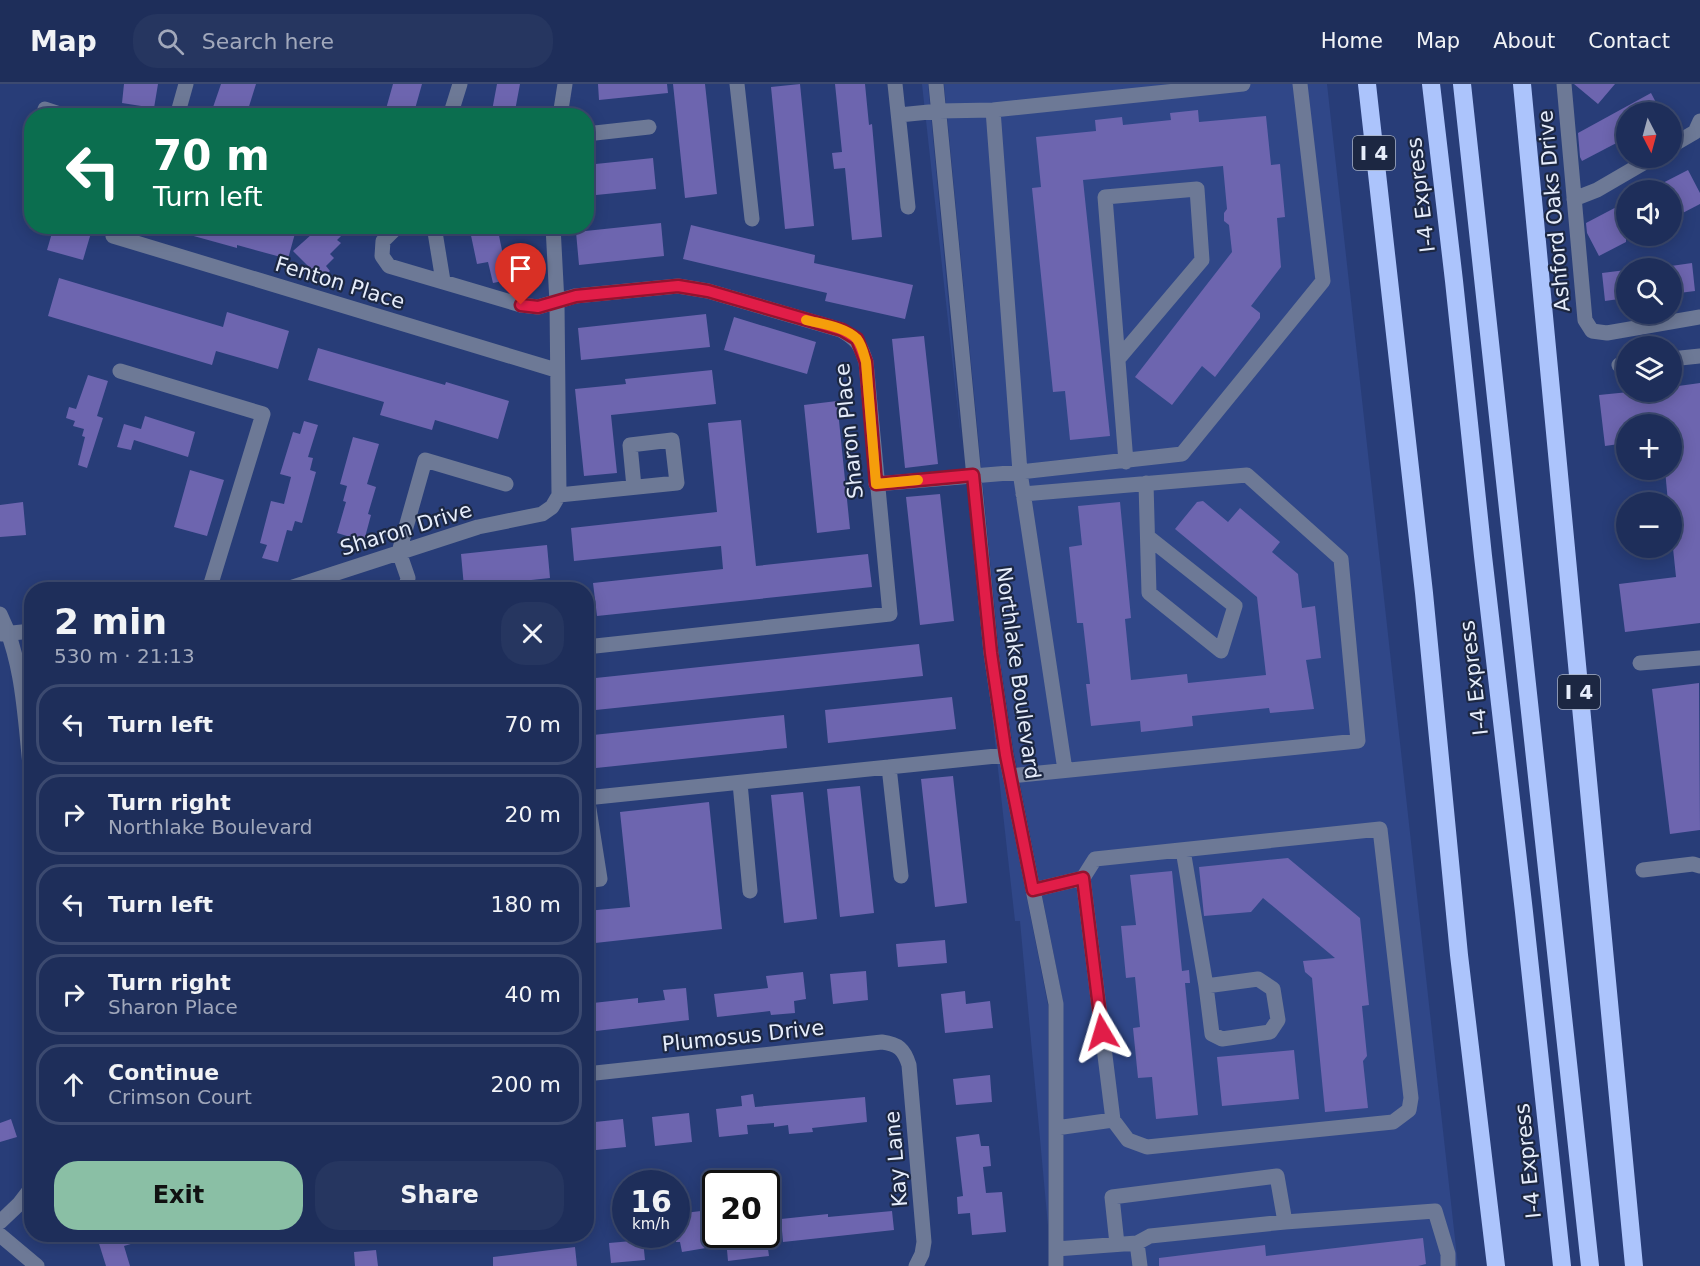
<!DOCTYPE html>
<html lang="en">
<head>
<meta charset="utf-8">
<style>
	:root { --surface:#1e2e5a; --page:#263660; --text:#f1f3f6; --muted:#a1a8bb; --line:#3c4a70; --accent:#8abfa5 }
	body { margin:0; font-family:"DejaVu Sans",sans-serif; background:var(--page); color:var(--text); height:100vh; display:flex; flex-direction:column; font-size:22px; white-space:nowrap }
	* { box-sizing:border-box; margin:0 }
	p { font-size:20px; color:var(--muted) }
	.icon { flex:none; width:33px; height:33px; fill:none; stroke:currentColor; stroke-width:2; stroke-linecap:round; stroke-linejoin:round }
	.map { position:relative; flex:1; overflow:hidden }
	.drawer { position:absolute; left:24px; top:498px; width:570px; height:660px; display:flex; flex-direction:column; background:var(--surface); border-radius:24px; box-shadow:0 3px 15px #0003,0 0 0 2px var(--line) }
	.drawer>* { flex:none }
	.hud { position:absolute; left:24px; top:24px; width:570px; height:126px; border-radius:24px; box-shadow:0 3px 15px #0003,0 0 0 2px var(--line); background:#0b6e4f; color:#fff; overflow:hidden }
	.needle { width:39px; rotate:174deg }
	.tools { position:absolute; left:1616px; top:18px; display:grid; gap:12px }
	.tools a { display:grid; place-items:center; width:66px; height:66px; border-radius:50%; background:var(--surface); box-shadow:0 3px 15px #0003,0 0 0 2px var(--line); font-size:30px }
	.speed { position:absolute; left:612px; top:1086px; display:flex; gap:12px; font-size:30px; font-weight:700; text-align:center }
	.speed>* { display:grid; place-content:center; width:78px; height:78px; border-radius:50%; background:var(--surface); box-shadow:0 3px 15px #0003,0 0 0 2px var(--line); line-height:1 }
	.speed small { font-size:15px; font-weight:400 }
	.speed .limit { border:3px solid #111; border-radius:9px; background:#fff; color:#111 }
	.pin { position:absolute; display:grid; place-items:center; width:51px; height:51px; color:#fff; margin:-62px -26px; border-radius:50% 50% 50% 0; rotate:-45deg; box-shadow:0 0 6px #0007 }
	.pin .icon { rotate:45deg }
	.me { position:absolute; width:66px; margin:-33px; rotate:353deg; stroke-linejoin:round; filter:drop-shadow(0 0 4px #0008) }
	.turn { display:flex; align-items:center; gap:21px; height:126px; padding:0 30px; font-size:27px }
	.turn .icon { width:78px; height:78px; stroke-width:2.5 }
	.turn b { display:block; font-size:42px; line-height:51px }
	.round { display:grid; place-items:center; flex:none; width:63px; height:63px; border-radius:24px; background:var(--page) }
	.headline { display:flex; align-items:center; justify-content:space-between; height:102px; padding:0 30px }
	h1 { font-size:36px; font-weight:700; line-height:45px }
	.button { display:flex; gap:12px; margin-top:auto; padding:12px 30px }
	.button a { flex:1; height:69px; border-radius:24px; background:var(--accent); color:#111; font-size:24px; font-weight:700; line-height:69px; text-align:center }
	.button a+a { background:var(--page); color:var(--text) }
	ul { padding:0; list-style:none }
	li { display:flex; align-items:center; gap:18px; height:81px; margin:0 12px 9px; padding:0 18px; border:3px solid var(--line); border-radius:24px }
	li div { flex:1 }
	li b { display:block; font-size:22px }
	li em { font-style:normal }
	header { display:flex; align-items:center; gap:36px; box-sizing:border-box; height:84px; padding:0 30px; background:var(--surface); border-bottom:2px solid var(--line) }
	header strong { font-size:28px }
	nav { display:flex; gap:33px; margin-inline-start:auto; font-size:21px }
	.search { width:420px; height:54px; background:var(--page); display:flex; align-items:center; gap:15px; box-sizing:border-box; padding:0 21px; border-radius:24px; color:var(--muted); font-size:22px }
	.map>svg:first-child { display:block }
	.built { fill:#304788 }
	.building { fill:#6d65af }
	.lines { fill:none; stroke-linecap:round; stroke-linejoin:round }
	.minor { stroke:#6d7996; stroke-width:15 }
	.highway { stroke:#acc4fc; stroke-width:18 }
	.route-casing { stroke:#92132f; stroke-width:15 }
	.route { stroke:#e11d48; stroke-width:10 }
	.slow { stroke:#f59e0b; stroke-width:10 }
	.labels { text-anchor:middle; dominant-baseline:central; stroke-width:4.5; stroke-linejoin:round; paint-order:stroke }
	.shield { fill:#1c2742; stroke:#a9b2c4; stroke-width:1.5 }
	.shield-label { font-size:20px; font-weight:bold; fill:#e6edfb }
	.street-label { font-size:21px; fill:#e6edfb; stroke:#1c2742 }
</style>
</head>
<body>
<header>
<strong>Map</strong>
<div class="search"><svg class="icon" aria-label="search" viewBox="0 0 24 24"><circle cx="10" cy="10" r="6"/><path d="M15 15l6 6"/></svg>Search here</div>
<nav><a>Home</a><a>Map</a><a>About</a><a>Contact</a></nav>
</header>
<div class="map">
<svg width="1700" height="1182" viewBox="0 0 1700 1182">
	<rect width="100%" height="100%" fill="#283d78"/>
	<!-- built -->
	<path class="built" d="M922,0H928L962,364Z
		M944,0H1327L1458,1182H1064L1063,918L1014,669L999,568Z
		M991,622L999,672L1048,921V1142L1020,837H1015Z"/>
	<!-- building -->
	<path class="building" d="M124,0H158L154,24L122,19Z
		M221,0H256L246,32H210Z
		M393,0H422L413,32H384Z
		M497,0H520L514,32H491Z
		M598,0H667L668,9L599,16Z
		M673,0H705L717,110L685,114Z
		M800,0L814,142L785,145L771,3Z
		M835,0H865L869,41L872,40L882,153L852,156L845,84L834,85L832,69L842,68Z
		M1574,0H1615L1598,20Z
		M1651,9L1661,28H1626V54L1582,77L1580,73L1578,49Z
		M1198,26L1199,38L1266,32L1271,81L1280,80L1285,133L1277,134L1281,183L1251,222L1260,229V234L1215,293L1202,282L1172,321L1135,293L1232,168L1229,141L1224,137V129L1227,125L1223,82L1083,96L1110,352L1070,356L1065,307L1053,308L1032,104L1041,103L1036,53L1096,47L1095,36L1122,33L1123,41L1171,36L1170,29Z
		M653,74L656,105L586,112V81Z
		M1688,86L1700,109V120L1671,135V106H1649Z
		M1626,118V158L1599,172L1587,149L1586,139Z
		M661,139L664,172L579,181L576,148Z
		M691,141L815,171L814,179L913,201L905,235L825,217L827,209L683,175Z
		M54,142H93L83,176L47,166Z
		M173,142H297L288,175L237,161V164L172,146Z
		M321,142H351L337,156L341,159L330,170L334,174L326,182L330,187L321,195L293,167Z
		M469,142H497L503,171L518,168L523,193L493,199L488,178L477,180Z
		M1692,179L1695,207L1671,210V182Z
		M1626,186V214L1605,217L1602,189Z
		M59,194L223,243L227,228L289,247L278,285L216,267L212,281L48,232Z
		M706,230L710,263L581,276L578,244Z
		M734,233L816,258L807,290L724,266Z
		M924,252L938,380L905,384L892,255Z
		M318,264L445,301L446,298L509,317L498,355L435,336L432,346L380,331L384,318L308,296Z
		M712,286L716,320L611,331L617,389L584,392L575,305L626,300L625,295Z
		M88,291L108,297L97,332L103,334L87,384L78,381L85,353L82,352L84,345L73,342L75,337L66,334L69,323L76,325Z
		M1700,299V539L1625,548L1619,500L1676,493L1671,445V418H1668L1665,386H1671V340H1626V359L1605,362L1599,311L1629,308H1671V303Z
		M837,317L850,445L817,449L804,321Z
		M145,332L195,348L188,373L134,356L131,366L117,363L124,340L141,345Z
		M741,336L756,482L868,470L872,503L597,532L593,499L723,485L721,462L574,477L571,444L717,428L708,339Z
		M304,337L318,341L308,373L313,374L310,386L316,388L302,439L295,437L292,447L287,446L278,478L262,474L267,461L260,459L271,417L284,420L291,393L280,390L293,348L300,350Z
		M353,353L379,360L367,400L376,403L368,430L371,431L364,457L337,449L346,418L343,417L347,402L340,400Z
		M190,386L224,396L207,452L174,443Z
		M940,410L954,537L920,541L906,413Z
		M1203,417L1228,438L1240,424L1280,458L1272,468L1298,490L1302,524L1315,522L1321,574L1306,576L1314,625L1270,629L1269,624L1192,632L1193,642L1141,648L1140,637L1091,642L1086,600H1090L1083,539H1077L1069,463L1082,461L1078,422L1120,418L1131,534L1125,535L1131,596L1187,590L1188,599L1266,591L1257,513L1175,445L1197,418Z
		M23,418L26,451L0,453V421Z
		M547,461L550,494L464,503L461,470Z
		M919,560L923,592L586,627V595Z
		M1699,599L1700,746L1670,750L1652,605Z
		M952,613L956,645L828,659L825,626Z
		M784,631L787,664L596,684L593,651Z
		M953,692L967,819L935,823L921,695Z
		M860,702L874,829L840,833L827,705Z
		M803,708L817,835L784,839L771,711Z
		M709,718L722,845L586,860V827L630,823L620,728Z
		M1288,774L1360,834L1369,921L1362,922L1367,972L1363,977L1368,1024L1325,1028L1312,894L1305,888L1303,877L1335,874L1263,814L1251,828L1204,832L1199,783Z
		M1172,787L1182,887L1189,886L1190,899H1185L1198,1031L1156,1035L1152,993L1138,994L1133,944L1140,943L1135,893L1126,894L1121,842L1136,841L1130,791Z
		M945,856L947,879L898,883L896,860Z
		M866,887L868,916L833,920L830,890Z
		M803,888L806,915L794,917L795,929L771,931L770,927L717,933L714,910L768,904L766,892Z
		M686,904L689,936L596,947L593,919L638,914V919L665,916L663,906Z
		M965,907L966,920L990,917L993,944L945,949L941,910Z
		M1294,966L1299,1015L1222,1022L1217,973Z
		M990,991L992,1018L956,1021L953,995Z
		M753,1010L755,1023L865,1013L867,1038L812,1044L813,1048L789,1050L788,1041L774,1043V1039L747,1041L748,1050L719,1053L716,1025L742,1022L741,1012Z
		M689,1029L692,1058L655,1062L652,1033Z
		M11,1035L17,1053L0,1058V1039Z
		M623,1035L626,1063L586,1067V1039Z
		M979,1050L981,1062H989L991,1082L983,1083L986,1109L1002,1108L1006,1148L972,1151L970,1129L958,1130L957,1113L963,1112L956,1053Z
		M701,1127L706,1164L682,1168L680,1158H676V1130Z
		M892,1127L894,1146L783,1158L781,1135L828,1130V1133Z
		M96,1150H151V1154L124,1162L130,1182H106Z
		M737,1151H766L769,1172L728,1177L726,1155L737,1154Z
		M1423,1154L1426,1180L1418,1182H1159V1174L1265,1161L1266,1172Z
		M643,1156L645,1176L611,1179L609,1159Z
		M575,1163L577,1182H493V1173Z
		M376,1166L378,1182H355L354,1168Z"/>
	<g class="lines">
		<!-- minor -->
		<path class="minor" d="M737,0L752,135
			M895,0L908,123
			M936,0L991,569L1006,671L1056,920V1182
			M1564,0L1585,236L1592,247L1607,249L1700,233
			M45,25L66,32
			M993,26L1020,388L1065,686
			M899,31L939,27L993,26L1243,0
			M177,32L186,0
			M450,32L460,0
			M560,32L565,0
			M586,50L649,43
			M1671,62L1695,48L1700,37
			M1574,115L1597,106L1652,74
			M398,142L383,157L382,172L389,182L521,221L538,223L575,212L678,202L708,207L841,246C858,256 860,260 866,278L890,530L586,563
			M434,142L443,197
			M113,152L556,286
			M1119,274L1202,176L1197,105L1105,113L1126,378
			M1671,275L1700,272
			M1619,281L1626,280
			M120,287L263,330L209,506
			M1146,399L1149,509L1221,567L1235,522L1148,453
			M876,400L1020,388L1182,370L1323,197L1300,0
			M559,411L677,399L672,356L630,361L634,403
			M563,504V506
			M284,506L478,443L542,430L552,423L559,411L557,219L553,142
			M405,506L408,494L399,468L425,376L506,400
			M0,530C25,580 25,643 32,699
			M2,550L32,547
			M1640,579L1700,574
			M889,683L901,792
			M1010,692L1358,657L1341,475L1247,391L1023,410
			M740,699L750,807
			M586,706L600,795L586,797
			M586,714L1006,671
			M1183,766L1206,902L1258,895L1273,905L1278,936L1270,948L1222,955L1212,950L1206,902
			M1643,786L1693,780L1700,782
			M1083,794L1113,1036
			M1033,806L1083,794L1095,775L1380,745L1411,1014L1409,1026L1393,1038L1147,1063L1128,1056L1113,1036L1056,1044
			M586,990L882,958C898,960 904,965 909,981L924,1158L922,1170L916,1182
			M0,1138L19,1120L32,1103
			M0,1151L37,1182
			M1137,1159L1150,1152L1285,1138
			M1117,1160L1112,1113L1277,1092L1285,1138L1435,1127L1448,1170V1182
			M1056,1165L1137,1159L1140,1182"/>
		<!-- highway -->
		<path class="highway" d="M1367,0L1424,509L1459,871L1496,1182
			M1431,0L1454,197L1483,472L1524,828L1562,1182
			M1462,0L1590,1182
			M1522,0L1634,1182"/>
	</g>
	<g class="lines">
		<defs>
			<path id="route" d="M521,221L538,223L576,212L678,202L708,207L842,246L857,255L866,278L876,400L973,391L991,569L1006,671L1033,806L1083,794L1102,948"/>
		</defs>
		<!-- route casing -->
		<use href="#route" class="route-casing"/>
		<!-- route -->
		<use href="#route" class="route"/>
		<!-- slow -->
		<path class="slow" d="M806,236C821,240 846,243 857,255C862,261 864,271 866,278L876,400L918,396"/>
	</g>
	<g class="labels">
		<!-- shield labels -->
		<g class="shield">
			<rect x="1353" y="52" width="42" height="34" rx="4.5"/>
			<rect x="1558" y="591" width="42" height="34" rx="4.5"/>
		</g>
		<g class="shield-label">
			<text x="1374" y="69">I 4</text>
			<text x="1579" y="608">I 4</text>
		</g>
		<!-- street labels -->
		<g class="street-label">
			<text transform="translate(1421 111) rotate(-97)">I-4 Express</text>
			<text transform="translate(1554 127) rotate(-95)">Ashford Oaks Drive</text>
			<text transform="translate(340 199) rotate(17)">Fenton Place</text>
			<text transform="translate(849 347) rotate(-96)">Sharon Place</text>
			<text transform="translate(406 445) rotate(-17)">Sharon Drive</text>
			<text transform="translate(1018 589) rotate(82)">Northlake Boulevard</text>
			<text transform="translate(1474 594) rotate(-97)">I-4 Express</text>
			<text transform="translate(743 952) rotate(-6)">Plumosus Drive</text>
			<text transform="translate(896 1075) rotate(-95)">Kay Lane</text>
			<text transform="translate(1528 1077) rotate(-96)">I-4 Express</text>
		</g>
	</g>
</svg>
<div class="tools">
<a><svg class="needle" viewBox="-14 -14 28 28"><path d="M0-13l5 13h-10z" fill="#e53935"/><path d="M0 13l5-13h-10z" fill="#a1a8bb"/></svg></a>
<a><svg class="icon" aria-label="sound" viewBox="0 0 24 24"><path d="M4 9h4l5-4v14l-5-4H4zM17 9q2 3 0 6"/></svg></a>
<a><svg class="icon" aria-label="search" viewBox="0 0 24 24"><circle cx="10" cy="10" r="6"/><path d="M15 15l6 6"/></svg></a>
<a><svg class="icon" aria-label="layers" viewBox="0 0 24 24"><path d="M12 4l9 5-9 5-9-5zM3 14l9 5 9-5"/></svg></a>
<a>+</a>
<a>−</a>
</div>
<div class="speed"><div>16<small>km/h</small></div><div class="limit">20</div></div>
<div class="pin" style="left:521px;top:221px;background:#d93025"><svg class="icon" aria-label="arrive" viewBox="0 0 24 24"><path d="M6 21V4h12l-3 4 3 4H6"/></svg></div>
<svg class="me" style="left:1102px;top:948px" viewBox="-20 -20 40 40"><path d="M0-17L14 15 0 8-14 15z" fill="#e11d48" stroke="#fff" stroke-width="4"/></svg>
<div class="hud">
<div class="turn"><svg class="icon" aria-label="left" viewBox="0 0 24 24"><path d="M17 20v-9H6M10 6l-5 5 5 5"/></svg><div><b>70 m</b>Turn left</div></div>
</div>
<section class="drawer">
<div class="headline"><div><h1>2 min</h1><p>530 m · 21:13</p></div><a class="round"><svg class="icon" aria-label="close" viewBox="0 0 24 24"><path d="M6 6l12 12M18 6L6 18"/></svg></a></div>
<ul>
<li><svg class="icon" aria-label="left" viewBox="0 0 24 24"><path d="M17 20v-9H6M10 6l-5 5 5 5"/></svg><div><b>Turn left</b></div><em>70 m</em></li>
<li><svg class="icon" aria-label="right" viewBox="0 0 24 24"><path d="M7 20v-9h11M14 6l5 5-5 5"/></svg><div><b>Turn right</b><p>Northlake Boulevard</p></div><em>20 m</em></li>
<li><svg class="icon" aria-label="left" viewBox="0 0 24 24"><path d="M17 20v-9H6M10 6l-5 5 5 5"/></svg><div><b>Turn left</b></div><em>180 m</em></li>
<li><svg class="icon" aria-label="right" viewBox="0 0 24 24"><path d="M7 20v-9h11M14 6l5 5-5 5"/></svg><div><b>Turn right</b><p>Sharon Place</p></div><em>40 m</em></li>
<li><svg class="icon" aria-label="ahead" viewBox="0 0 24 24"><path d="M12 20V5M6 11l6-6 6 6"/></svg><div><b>Continue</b><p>Crimson Court</p></div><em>200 m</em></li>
</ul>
<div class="button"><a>Exit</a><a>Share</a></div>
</section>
</div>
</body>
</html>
